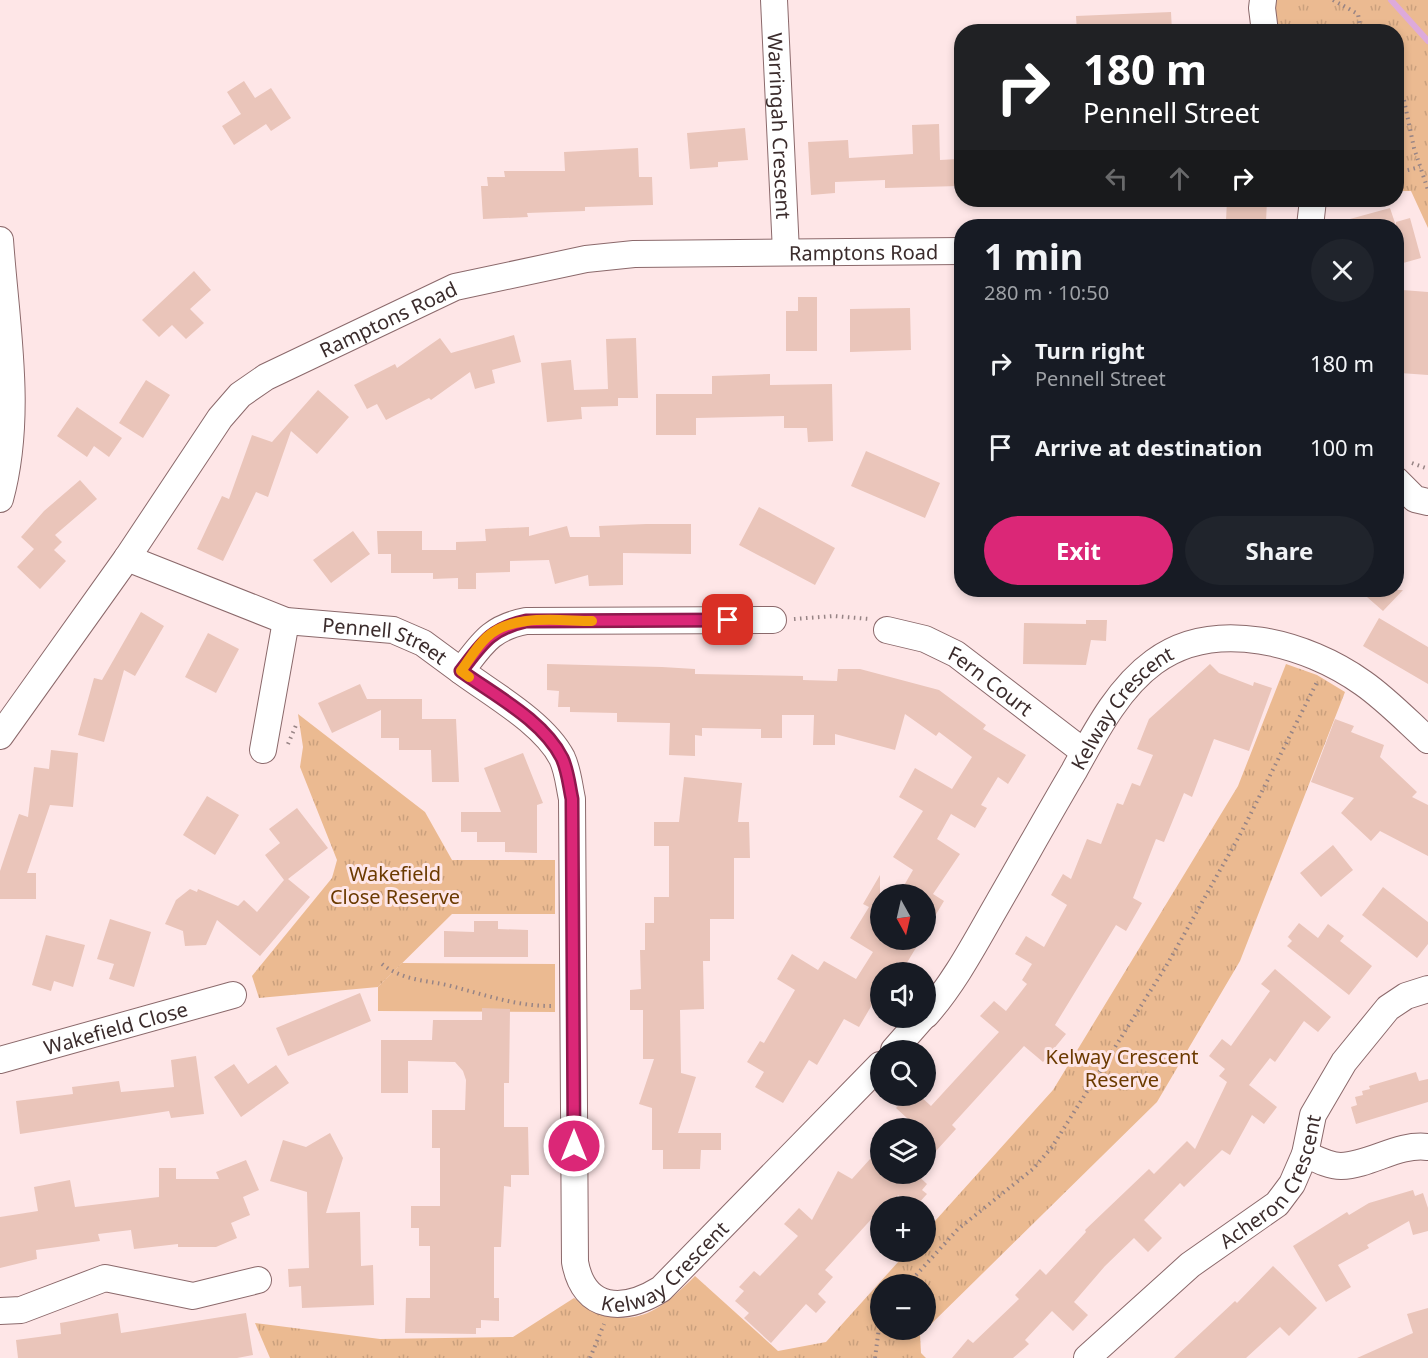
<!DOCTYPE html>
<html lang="en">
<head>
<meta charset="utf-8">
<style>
	:root { --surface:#171b24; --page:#20242c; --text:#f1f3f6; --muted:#9ea1a6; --accent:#db2777 }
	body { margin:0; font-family:"Noto Sans",sans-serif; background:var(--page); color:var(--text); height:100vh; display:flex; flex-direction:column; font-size:22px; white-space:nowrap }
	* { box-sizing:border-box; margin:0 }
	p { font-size:20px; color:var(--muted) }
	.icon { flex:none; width:33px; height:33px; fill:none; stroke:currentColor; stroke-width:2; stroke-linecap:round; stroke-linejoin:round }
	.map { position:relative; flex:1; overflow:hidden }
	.drawer { position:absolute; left:954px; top:219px; width:450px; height:378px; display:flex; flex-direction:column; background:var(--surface); border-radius:24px; box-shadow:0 3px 9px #0003 }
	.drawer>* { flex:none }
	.banner { position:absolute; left:954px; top:24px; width:450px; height:183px; border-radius:24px; box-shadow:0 3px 9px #0003; background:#202124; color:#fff; overflow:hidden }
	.needle { width:39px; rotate:172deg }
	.buttons { position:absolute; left:870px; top:884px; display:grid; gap:12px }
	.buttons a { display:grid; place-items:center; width:66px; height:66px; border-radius:50%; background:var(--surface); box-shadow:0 3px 9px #0003; font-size:30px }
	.pin { position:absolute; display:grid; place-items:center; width:51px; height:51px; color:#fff; margin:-26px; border-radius:12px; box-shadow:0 3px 9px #0006 }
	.me { position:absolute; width:66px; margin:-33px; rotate:0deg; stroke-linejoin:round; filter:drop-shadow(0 0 4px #0008) }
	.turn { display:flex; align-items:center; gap:21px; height:126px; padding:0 30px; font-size:27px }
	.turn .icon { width:78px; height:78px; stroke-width:2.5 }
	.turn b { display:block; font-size:42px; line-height:51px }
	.lanes { display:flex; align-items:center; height:57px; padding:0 30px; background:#0003; justify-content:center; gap:30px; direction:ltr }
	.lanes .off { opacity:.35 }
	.round { display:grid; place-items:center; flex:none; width:63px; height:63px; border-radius:32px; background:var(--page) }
	.overview { display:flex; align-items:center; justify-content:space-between; height:102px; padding:0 30px }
	h1 { font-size:36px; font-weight:700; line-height:45px }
	.primary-button { display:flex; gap:12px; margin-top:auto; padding:12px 30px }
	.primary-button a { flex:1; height:69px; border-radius:36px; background:var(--accent); color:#fff; font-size:24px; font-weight:700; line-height:69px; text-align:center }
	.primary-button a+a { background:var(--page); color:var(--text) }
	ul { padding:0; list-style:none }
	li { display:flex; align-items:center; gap:18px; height:84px; padding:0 30px }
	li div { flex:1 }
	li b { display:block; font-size:22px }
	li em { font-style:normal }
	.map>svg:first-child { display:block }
	.green { fill:#ebba91 }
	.park { fill:url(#park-tufts) }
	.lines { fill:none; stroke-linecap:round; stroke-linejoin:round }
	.stream { stroke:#ddaadb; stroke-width:6 }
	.building { fill:#eac5ba }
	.minor-casing { stroke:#8b696b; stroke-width:28 }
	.path { stroke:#978485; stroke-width:4; stroke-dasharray:1.5 4.5; stroke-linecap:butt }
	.minor { stroke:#fff; stroke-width:26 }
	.route-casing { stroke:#8e194d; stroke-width:15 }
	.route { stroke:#db2777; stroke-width:10 }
	.slow { stroke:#f59e0b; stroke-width:10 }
	.labels { text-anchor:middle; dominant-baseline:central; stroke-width:6; stroke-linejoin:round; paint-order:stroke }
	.street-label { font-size:20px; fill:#3b2c2c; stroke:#fee6e7 }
	.park-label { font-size:20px; fill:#6b3a00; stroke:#fee6e7 }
</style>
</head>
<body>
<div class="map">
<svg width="1428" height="1358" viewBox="0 0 1428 1358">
	<defs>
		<pattern id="park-tufts" width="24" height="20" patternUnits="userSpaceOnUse" patternTransform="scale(1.5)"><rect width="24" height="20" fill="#ebba91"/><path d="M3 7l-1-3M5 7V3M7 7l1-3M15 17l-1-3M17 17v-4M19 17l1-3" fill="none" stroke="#caa07d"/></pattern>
	</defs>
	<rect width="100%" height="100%" fill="#fee6e7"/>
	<!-- green -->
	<path class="green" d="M402,963L555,964V1012L378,1011V987Z"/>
	<!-- park -->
	<path class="park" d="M1272,0H1428V228L1411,191H1397L1396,32L1273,31Z
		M1286,664L1317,675L1345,692L1240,961L1157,1102L926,1329V1284H880V1329H925L920,1334L921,1353L926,1358H270L255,1323L380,1339L513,1337L574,1298C627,1334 654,1317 695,1276L778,1351L826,1342L908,1251H926V1231L1053,1090L1238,786Z
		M298,714L425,812L452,860H555V914H452L378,987L259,998L252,976L332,878L337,860L300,767L303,747Z"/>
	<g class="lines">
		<!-- stream -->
		<path class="stream" d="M1391,0L1428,41"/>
	</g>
	<!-- building -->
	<path class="building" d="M1171,12L1172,32H1077L1076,16Z
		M244,81L255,98L271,88L291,118L271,131L266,124L234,145L222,126L241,114L227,92Z
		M939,124L940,160L958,159L959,186L885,188V180L835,182V193L811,195L808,142L848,140L849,158L913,154L912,125Z
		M745,128L748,160L718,162V167L690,169L687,133Z
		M638,148L639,177H652L653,205L585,207V211L527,213L528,217L483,219L481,186H488L487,177H505L504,171H565L564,152Z
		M1227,200H1267L1266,222L1226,221Z
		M1390,208L1396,226H1340L1339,222Z
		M1410,218L1421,258L1396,265V222Z
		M194,271L211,290L190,309L204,323L186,339L172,325L159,337L142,320Z
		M1402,290L1428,292V375L1400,373L1402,342H1398Z
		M798,297H817V351H786V311H798Z
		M910,308L911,350L850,352V309Z
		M514,335L521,362L492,370L495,383L475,389L470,372L431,400L429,398L386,420L377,404L367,409L354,385L395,364L397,368L440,338L451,353Z
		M636,338L638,398H618V406L581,407L582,419L547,422L541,363L571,360L574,390L608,389L606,339Z
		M770,374V385L832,384L833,441L808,442L807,428H784V416L696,418V435H656V394H712V376Z
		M146,380L170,395L143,438L119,423Z
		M318,390L349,417L317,454L291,431L268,497L256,492L223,561L197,549L222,496L229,499L252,435L272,442Z
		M77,407L122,438L109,457L94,446L87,457L57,436Z
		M866,451L940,483L925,518L851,486Z
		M80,480L97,499L55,535L62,542L54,550L66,561L40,589L17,567L34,549L21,537L44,511Z
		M759,507L835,548L815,585L739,545Z
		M646,524H691V554L623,553V585L589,586L588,575L555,584L549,560L510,561V572L476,573V589H458V578L433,579V573H391V554H378L377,531H422V550H456V542L486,541L485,529L529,527V536L567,526L570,537H600L599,526Z
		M353,531L370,554L331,583L313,560Z
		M1359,590H1403L1383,611Z
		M141,612L164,626L135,676L124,670L104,742L78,735L94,678L102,680Z
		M1379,618L1428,647V684L1363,646Z
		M1086,620H1107L1106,641L1091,640L1086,665L1023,664L1024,623L1086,624Z
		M208,633L239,649L216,693L185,677Z
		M547,664L662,667L695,669V674L803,676V680L837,681L838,669H860L939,690L986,725L983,729L1026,755L1008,784L998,777L981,805L987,808L975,828L951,814L937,839L960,854L933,894L944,901L926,931V894H899L913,870L893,857L923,811L899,797L915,768L952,789L972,757L939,732L936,736L905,714L895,750L835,734V745H813L814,715H782V738H761V729L702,728V736L695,735V756L669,755L670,723L617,722V713L570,712V707H558L559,691L547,690Z
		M1210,664L1219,673L1253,686L1254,682L1272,688L1249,751L1214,739L1192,797L1184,793L1164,842L1156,839L1133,898L1142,903L1126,931L1116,925L1055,1025L1066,1034L1043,1062L1024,1046L952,1125L956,1129L926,1162V1128H899L908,1119L896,1108L908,1095H919L931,1106L999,1032L980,1016L994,1001L1006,1011L1027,984L1022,980L1032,964L1015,954L1026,936L1044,947L1067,905L1051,895L1063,874L1071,879L1087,839L1101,844L1117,803L1123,805L1132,783L1140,786L1153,755L1137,749L1149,719Z
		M360,684L367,699H422V719H456L459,782H432L431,750H399V738H381V710L332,733L318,703Z
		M1335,719L1354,726L1351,732L1384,745L1380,757L1417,792L1412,797L1428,805V856L1380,831L1371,841L1341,813L1354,798L1311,782Z
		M51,750L78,753L73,807L50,805L27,873H36V899H0V871L19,814L28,817L34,767L49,769Z
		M523,753L543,803L537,805V853L505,852V842H477V832H461V812H501L484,768Z
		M684,777L742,783L738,822H749L750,858H734V919H710V961H703L704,1009L680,1010L681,1073L696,1077L678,1133H721V1150H701L700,1169H663V1150H652V1108L639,1104L654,1059H643V1010H630V990L641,989L640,950H645V923H654V897H669V846H654V822H679Z
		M207,796L239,815L215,855L183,835Z
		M297,808L328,848L288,879L310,897L260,956L217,920L206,945L185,946L183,931L165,924L176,900L190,889L197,892L198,889L238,906L244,900L257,912L284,880L265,855L280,843L269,829Z
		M1333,845L1353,870L1321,897L1300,873Z
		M880,875V939H906L917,946L905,966L898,962L892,972H880V991L859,1027L844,1019L817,1065L809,1060L783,1103L755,1087L764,1072L747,1062L760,1041L764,1043L795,990L777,979L792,954L818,970L824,961L856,979L873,952L850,938L869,907L863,904Z
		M1383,887L1428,922V944L1417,958L1362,915Z
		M110,919L151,932L134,987L109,979L114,964L97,959Z
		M474,921H498V929L528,930V957H444V931L474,932Z
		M1299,923L1318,938L1328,924L1344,936L1340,941L1372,966L1349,995L1287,946L1292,941L1288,937Z
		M46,935L85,945L73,987L54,981L51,991L32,985Z
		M1275,969L1331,1017L1318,1032L1304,1021L1275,1062L1270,1058L1249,1085L1277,1107L1264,1124L1252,1115L1230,1155L1222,1150L1184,1187L1180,1183L1144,1220L1162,1238L1148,1252L1134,1238L1105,1266L1074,1302L1088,1315L1073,1331L1052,1311L1025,1340L1029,1344L1013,1358H952L968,1339L973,1343L1019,1299L1015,1295L1040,1269L1046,1275L1086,1232L1085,1230L1149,1169L1154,1174L1187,1141L1195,1149L1227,1082L1219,1076L1225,1069L1209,1056L1222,1039L1231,1046L1270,991L1261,984Z
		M360,993L371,1021L288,1056L276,1028Z
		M482,1008L510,1009L509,1083H504V1127H528L529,1175H511V1187L504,1186L501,1247H494V1298H499V1321L481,1320V1328H476V1334L405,1333L406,1298H430V1246H419V1228H411V1206H440V1148H432V1110H465L466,1080L463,1071L455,1062L408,1061V1093H381V1040H432L433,1020H482Z
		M196,1056L204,1114L171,1118L169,1111L20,1134L16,1101L73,1094L72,1087L119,1081L121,1092L174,1087L171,1060Z
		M234,1064L248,1084L276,1065L289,1083L241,1117L214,1077Z
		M1416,1072L1419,1081L1428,1079V1102L1356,1124L1351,1107L1357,1105L1355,1097L1363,1095L1362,1091L1370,1089L1369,1086Z
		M330,1133L343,1158L326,1213L360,1212L361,1266L373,1265L374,1305L302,1308L301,1286L289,1287L288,1269L309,1268L307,1192L270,1181L283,1140L306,1147Z
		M880,1148V1173H915L927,1184L922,1190L927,1194L916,1206L905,1196L902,1199L898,1195L893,1206H880V1216L876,1214L825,1270L833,1277L818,1294L826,1302L816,1313L806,1304L771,1343L744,1318L749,1313L735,1301L744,1291L739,1287L754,1271L760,1276L798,1236L784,1224L799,1208L812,1220L838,1171L852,1179Z
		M246,1160L259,1190L243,1197L250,1215L231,1223L237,1238L216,1247H178V1244L134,1249L131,1230L98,1234L100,1241L36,1250L37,1259L0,1268V1217L38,1211L34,1187L70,1180L75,1207L159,1197V1168H176V1179H219L216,1172Z
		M1413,1190L1415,1196L1423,1193L1428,1208V1231L1413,1235L1409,1221L1367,1245L1369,1248L1338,1265L1351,1287L1326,1302L1293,1246L1347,1212L1349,1215L1369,1203Z
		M1273,1266L1317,1308L1289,1336L1280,1327L1246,1358H1174L1235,1301L1237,1303Z
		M1428,1308V1358H1357L1413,1333L1407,1314Z
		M118,1313L121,1333L246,1313L253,1355L237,1358H18L16,1340L61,1334L60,1323Z"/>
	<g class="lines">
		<defs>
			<g id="minor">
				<path id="s1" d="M774,0L786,252"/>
				<path d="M1263,0L1262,8L1265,32"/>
				<path d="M1310,226L1313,200"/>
				<path d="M0,240C6,325 23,415 0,499"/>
				<path d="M1396,480L1415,499L1428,502"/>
				<path id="s2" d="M127,558L286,621L393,630L423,643L461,671C482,644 490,628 526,621L773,620"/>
				<path id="s3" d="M887,630L925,639L956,654L1084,752"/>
				<path id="s4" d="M461,671C492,694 544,723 562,758C568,771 569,785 572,799L575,1262C584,1312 624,1312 661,1289L880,1065"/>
				<path id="s5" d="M0,736L127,558L220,418L240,395L266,377L455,287L586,259L634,254L962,251"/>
				<path d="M263,750L286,621"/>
				<path id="s6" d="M926,1015C955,982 975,943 997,905C1023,860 1048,815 1074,771C1095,733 1118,688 1154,662C1215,617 1307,643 1363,683C1386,699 1407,721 1428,740"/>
				<path d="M894,1050L923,1017"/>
				<path id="s7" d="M0,1060L233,995"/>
				<path d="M1305,1154C1316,1159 1329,1166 1341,1166C1371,1165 1398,1143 1428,1147"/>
				<path d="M0,1311L21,1310L105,1278L193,1296L258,1280"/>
				<path id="s8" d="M1087,1358L1190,1265L1277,1204L1292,1184L1305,1154L1313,1115L1344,1062L1388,1008L1406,996L1428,989"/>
			</g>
		</defs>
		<!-- minor casing -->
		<use href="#minor" class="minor-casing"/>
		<!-- path -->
		<path class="path" d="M1333,0L1358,14L1361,32
			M1396,84L1404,100L1414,148L1428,190
			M1396,173L1420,167
			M1412,463L1428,469
			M794,619L834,616L870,619
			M288,744L297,723
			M382,964C402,980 423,980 447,985C483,994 514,1006 551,1006
			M908,1284L958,1229L1033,1169L1052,1147L1168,963L1242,831L1317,682
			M590,1358L604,1324
			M875,1358L880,1320"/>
		<!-- minor -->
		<use href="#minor" class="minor"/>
	</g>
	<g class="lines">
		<defs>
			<path id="route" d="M574,1146L572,799C569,785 568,771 562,758C543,720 494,695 461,671C482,644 490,629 526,621L728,620"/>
		</defs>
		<!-- route casing -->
		<use href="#route" class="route-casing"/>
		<!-- route -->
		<use href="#route" class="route"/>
		<!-- slow -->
		<path class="slow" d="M469,677L461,671C469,660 477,646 487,637C513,613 560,621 592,621"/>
	</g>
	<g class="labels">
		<!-- street labels -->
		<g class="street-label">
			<text stroke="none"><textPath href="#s1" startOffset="126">Warringah Crescent</textPath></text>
			<text stroke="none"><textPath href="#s5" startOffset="1070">Ramptons Road</textPath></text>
			<text stroke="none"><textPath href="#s5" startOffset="584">Ramptons Road</textPath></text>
			<text stroke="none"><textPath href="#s2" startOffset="273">Pennell Street</textPath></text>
			<text stroke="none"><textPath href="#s3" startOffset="117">Fern Court</textPath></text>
			<text stroke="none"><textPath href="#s6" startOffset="366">Kelway Crescent</textPath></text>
			<text stroke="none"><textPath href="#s7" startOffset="120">Wakefield Close</textPath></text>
			<text stroke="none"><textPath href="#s8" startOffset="260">Acheron Crescent</textPath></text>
			<text stroke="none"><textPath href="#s4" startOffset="766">Kelway Crescent</textPath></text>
		</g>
		<!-- park labels -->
		<g class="park-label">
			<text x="395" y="873">Wakefield<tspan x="395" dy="23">Close Reserve</tspan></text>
			<text x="1122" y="1056">Kelway Crescent<tspan x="1122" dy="23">Reserve</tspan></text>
		</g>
	</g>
</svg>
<div class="buttons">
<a><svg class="needle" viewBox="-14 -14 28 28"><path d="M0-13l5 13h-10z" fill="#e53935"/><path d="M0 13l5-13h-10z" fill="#9ea1a6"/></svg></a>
<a><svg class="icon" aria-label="sound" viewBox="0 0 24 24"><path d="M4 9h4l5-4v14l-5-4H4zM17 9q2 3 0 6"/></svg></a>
<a><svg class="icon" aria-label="search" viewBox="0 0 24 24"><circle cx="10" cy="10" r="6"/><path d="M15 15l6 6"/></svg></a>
<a><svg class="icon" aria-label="layers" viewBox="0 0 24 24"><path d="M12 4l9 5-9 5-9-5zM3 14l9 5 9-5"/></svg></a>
<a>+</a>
<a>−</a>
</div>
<div class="pin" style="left:728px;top:620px;background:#d93025"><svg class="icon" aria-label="arrive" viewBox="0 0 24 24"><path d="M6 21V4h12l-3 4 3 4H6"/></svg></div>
<svg class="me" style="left:574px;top:1146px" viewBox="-20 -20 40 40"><circle r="17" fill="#db2777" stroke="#fff" stroke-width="3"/><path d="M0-11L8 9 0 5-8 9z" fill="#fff"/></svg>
<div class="banner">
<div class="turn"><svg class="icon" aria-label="right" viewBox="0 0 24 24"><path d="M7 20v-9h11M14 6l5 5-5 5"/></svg><div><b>180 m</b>Pennell Street</div></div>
<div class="lanes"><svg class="icon off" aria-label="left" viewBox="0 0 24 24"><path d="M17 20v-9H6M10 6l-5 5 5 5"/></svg><svg class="icon off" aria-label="ahead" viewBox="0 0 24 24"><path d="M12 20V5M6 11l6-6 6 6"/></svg><svg class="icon" aria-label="right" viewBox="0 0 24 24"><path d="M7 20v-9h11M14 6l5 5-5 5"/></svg></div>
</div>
<section class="drawer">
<div class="overview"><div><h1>1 min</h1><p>280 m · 10:50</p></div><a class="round"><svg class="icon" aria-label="close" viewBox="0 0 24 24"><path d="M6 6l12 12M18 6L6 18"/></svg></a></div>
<ul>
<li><svg class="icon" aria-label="right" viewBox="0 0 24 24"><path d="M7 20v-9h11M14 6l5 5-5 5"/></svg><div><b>Turn right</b><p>Pennell Street</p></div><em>180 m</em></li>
<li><svg class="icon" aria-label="arrive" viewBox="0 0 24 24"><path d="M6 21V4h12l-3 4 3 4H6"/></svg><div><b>Arrive at destination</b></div><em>100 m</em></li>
</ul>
<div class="primary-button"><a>Exit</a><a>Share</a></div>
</section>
</div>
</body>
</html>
